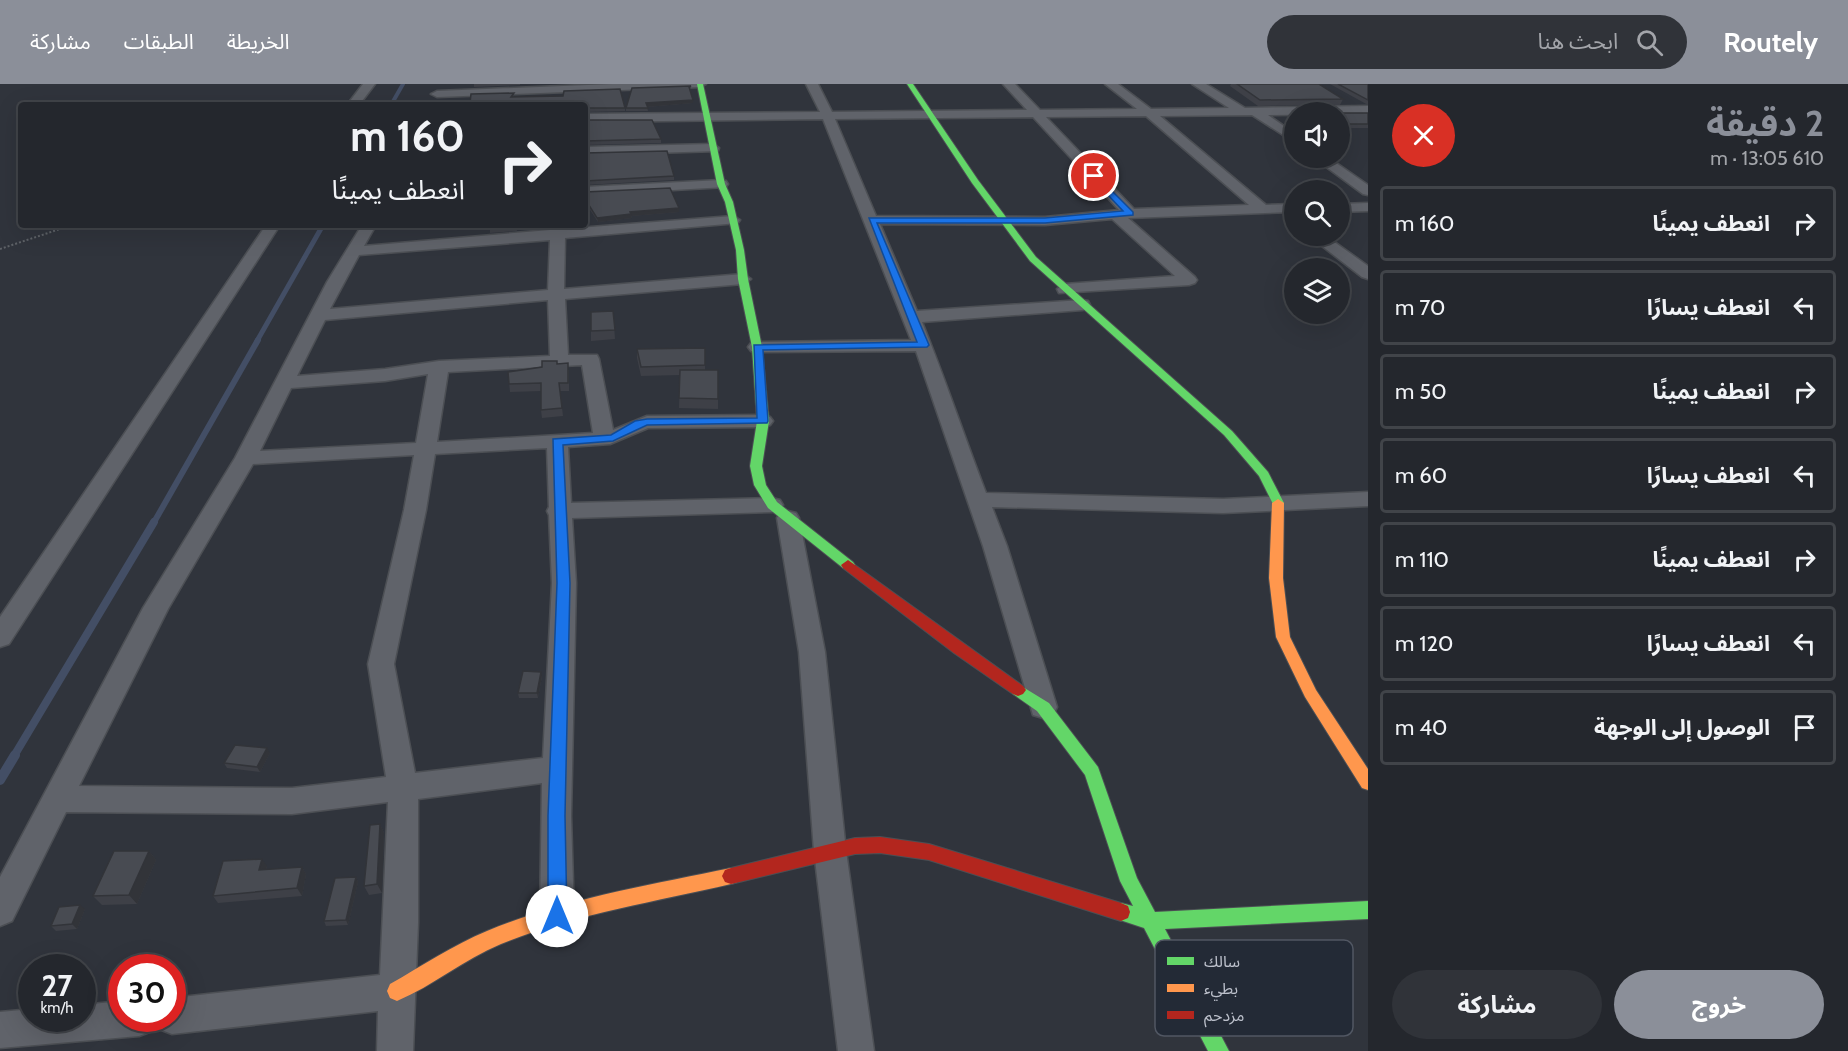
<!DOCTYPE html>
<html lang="ar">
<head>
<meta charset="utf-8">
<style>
	:root { --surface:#24272d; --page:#303339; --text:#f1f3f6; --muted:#a3a5aa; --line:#414449; --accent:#8b8f99 }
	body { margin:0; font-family:Cabin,"Noto Sans Arabic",sans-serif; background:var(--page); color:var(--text); direction:rtl; height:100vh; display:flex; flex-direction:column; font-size:22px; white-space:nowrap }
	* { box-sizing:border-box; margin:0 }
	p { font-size:20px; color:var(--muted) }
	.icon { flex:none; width:33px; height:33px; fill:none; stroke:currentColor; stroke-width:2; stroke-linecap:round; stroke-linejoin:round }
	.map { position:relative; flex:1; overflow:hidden; direction:ltr }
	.details { display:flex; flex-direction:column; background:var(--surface); width:480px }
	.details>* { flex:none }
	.banner { position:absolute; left:18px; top:18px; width:570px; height:126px; border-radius:6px; box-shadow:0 6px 24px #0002,0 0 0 2px var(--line); direction:rtl; background:#24272d; color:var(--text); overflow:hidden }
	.tools { position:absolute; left:1284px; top:18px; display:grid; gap:12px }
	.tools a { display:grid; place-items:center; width:66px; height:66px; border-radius:50%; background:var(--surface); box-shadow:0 6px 24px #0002,0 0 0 2px var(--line); font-size:30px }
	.speed { position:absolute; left:18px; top:870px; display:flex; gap:12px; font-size:30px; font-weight:700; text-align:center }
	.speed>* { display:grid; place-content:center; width:78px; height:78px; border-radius:50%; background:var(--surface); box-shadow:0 6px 24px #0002,0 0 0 2px var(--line); line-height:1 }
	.speed small { font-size:15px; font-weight:400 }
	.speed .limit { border:9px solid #d22; background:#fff; color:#111 }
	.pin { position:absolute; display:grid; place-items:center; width:51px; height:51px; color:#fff; margin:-26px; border:3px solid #fff; border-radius:50%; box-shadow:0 2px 6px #0007 }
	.me { position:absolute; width:66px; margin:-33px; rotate:0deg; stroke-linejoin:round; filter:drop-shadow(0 0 4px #0008) }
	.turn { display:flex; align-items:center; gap:21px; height:126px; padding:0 24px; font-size:27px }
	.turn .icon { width:78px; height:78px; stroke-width:2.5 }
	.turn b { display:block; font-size:42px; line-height:51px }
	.round { display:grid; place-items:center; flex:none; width:63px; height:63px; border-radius:32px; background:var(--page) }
	.overview { display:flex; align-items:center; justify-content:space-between; height:102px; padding:0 24px }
	h1 { font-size:36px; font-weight:700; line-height:45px; color:var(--accent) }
	.primary-button { display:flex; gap:12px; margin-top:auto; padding:12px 24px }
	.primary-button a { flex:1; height:69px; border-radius:36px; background:var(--accent); color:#fff; font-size:24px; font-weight:700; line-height:69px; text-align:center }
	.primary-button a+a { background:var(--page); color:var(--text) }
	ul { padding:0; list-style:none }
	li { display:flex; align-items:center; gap:18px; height:75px; margin:0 12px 9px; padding:0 12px; border:3px solid var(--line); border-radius:6px }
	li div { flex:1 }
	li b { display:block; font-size:22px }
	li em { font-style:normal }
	header { display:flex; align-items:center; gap:36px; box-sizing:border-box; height:84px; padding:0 30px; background:var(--accent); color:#fff }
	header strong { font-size:28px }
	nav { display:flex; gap:33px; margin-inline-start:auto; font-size:21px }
	.search { width:420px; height:54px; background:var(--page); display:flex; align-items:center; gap:15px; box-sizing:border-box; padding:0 21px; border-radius:33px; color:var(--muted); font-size:22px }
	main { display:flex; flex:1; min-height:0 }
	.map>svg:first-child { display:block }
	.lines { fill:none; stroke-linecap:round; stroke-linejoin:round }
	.stream-far4 { stroke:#434e65; stroke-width:4 }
	.stream-far3 { stroke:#434e65; stroke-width:5 }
	.stream-far2 { stroke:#434e65; stroke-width:6 }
	.stream-far1 { stroke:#434e65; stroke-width:8 }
	.stream { stroke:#434e65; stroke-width:10 }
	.street-casing { stroke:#4c4f54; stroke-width:3 }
	.fast-casing { stroke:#4c4f54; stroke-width:2 }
	.slow-casing { stroke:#4c4f54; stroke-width:2 }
	.jam-casing { stroke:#4c4f54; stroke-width:2 }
	.path { stroke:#5e6267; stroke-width:2; stroke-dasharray:2 2; stroke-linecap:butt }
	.street { fill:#60636a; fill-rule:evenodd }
	.fast { fill:#63d668; fill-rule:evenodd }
	.slow { fill:#ff974d; fill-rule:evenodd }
	.jam { fill:#b3261e; fill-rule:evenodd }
	.wall { fill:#3e4047 }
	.shaded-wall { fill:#323439 }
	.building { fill:#484b52; stroke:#323439; stroke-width:1.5 }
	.route { fill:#1a73e8; stroke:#114b97; stroke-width:1.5 }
	.key { fill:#232a36; stroke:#515763; stroke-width:1.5 }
	.key-label { font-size:16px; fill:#bcc0cb }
</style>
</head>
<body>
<header>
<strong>Routely</strong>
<div class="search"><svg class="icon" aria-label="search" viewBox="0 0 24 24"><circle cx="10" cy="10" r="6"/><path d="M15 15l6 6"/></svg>ابحث هنا</div>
<nav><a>الخريطة</a><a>الطبقات</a><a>مشاركة</a></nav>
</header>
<main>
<section class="details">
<div class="overview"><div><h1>2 دقيقة</h1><p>610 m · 13:05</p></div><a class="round" style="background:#d93025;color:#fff"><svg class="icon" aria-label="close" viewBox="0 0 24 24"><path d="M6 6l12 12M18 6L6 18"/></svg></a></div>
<ul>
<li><svg class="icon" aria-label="right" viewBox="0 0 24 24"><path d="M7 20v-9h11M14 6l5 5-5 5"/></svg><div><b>انعطف يمينًا</b></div><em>160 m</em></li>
<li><svg class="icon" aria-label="left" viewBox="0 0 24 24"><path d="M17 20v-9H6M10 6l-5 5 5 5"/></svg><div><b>انعطف يسارًا</b></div><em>70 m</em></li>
<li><svg class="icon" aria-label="right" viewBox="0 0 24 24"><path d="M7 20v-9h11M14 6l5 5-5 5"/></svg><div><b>انعطف يمينًا</b></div><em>50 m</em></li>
<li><svg class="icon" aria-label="left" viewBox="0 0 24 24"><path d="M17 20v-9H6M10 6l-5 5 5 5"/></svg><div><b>انعطف يسارًا</b></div><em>60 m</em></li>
<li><svg class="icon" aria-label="right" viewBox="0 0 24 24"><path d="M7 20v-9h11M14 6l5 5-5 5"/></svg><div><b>انعطف يمينًا</b></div><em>110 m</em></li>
<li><svg class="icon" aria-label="left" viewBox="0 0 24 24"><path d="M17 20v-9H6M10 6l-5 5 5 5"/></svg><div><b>انعطف يسارًا</b></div><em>120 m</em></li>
<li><svg class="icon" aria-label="arrive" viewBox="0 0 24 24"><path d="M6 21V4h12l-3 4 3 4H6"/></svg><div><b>الوصول إلى الوجهة</b></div><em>40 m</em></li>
</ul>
<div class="primary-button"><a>خروج</a><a>مشاركة</a></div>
</section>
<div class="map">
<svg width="1368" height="967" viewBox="0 0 1368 967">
	<rect width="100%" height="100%" fill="#30343c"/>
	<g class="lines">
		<!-- stream-far4 -->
		<path class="stream-far4" d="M391,21L403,0"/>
		<!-- stream-far3 -->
		<path class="stream-far3" d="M257,257L323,141"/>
		<!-- stream-far2 -->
		<path class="stream-far2" d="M153,440L258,256"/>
		<!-- stream-far1 -->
		<path class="stream-far1" d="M14,672L154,438"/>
		<!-- stream -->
		<path class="stream" d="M0,696L15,671"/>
		<defs>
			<path id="street" d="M363,0H375L359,21H347Z
				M612,0H706L700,3L437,13L431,10L437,7Z
				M806,0H818L832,28L1027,26L1003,0H1015L1040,26L1137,25L1105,0H1118L1151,25L1229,24L1192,0H1206L1245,24L1368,22V30L1268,31L1294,49V58L1252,31L1160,32L1266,121L1294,120V128L1128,134L1195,193L1197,196L1195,199L1189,201L1059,209L1057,205L1065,200L1175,192L1112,135L1045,141L880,140L917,227L1082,216L1088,217L1090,221L1088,225L1082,226L922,238C945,294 964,352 986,409L1223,415L1368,408V422L1223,429L992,423L1007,462L1057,623L1053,631L1043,634L1033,631L983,462L916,267L757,268L751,267L748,263L751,259L757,258L911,256L823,35L585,38V30L820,28ZM1033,33L1119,126L1045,133L876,132L835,35ZM1046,33L1146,32L1249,121L1134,125Z
				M713,60L719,64L718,67L585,71V63Z
				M1314,74H1329L1368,101V111L1363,110Z
				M721,96L726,97L728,100L726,103L585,111V103Z
				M1368,119V127L1340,128V120Z
				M733,132L740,136L738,139L565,154L564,205L743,190L751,195L743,200L565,215L568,271H597L599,275L613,346L647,332L763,331L770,333L773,337L770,341L763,343L648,344L610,360L568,363L571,419L772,414L780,416L783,421L780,426L772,428L572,434L576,499L571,732L574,833L569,844L557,849L545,844L540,833L542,699L418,715V839L413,967H377L378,927L172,950L159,945L156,937L152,947L139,952L0,964V928L32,925V934H82V921L122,917V934H172V914L380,891L388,718L292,730L66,728L12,837L0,842V793L143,524L235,374L327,198L362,141H376L364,162L550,146L551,141H565V145ZM550,156L548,206L330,225L359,171ZM548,216L550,272L439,277L385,285L297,292L325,236ZM582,281L593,349L437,358L448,288ZM428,290L416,359L260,367L291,304L385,297ZM547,364L549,423L547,427L549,431L552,499L543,674L415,689L394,580L426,426L435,370ZM414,371L404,426L368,580L386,693L292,704L79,702L168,525L253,380Z
				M266,141H280L9,560L0,563V533Z
				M1309,152H1326L1368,182V195L1362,193Z
				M788,427L796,429L799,434L825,568L846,767L874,967H838L814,767L799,568L777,434L780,429Z"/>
			<path id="fast" d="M697,0H703L725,100L733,118L744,166L748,195L762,263L769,337L762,382L766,401L777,418L853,478L855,481L853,484H843L768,424L754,401L750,382L757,337L752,263L738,195L736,166L725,118L717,100Z
				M907,0H913L978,96L1036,173L1232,347L1268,388L1284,419L1282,422H1274L1259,392L1224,351L1030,177L972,99Z
				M1018,600L1049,619L1098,683L1137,794L1155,828L1368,817V835L1165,845L1229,967H1208L1144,844L1114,834L1112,828L1114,822L1121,819L1133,822L1120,797L1085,691L1037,627L1013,610L1010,606L1013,602Z"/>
			<path id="slow" d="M1278,415L1284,419L1283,494L1290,553L1316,606L1368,685V706L1362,704L1305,613L1276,553L1269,494L1272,419Z
				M731,784L737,786L740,792L737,798L731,800C655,818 574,830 501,860C464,875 433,902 397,917L390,914L387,907L390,900C422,882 453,861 487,847C564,815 649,801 731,784Z"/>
			<path id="jam" d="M848,476L1023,602L1026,606L1023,610L1018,612L1013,610L954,569L843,484L841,481Z
				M880,753L929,760L1121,819L1128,822L1130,828L1128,834L1121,837L929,776L880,769L855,770L731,800L725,798L722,792L725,786L731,784L855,754Z"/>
		</defs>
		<!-- street casing -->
		<use href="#street" class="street-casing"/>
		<!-- fast casing -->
		<use href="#fast" class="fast-casing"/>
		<!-- slow casing -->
		<use href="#slow" class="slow-casing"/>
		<!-- jam casing -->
		<use href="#jam" class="jam-casing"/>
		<!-- path -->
		<path class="path" d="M0,165L72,141"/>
		<!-- street -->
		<use href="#street" class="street"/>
		<!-- fast -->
		<use href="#fast" class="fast"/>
		<!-- slow -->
		<use href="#slow" class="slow"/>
		<!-- jam -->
		<use href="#jam" class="jam"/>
	</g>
	<!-- wall -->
	<path class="wall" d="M474,0H520V1L474,3Z
		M1231,0H1319L1343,15L1340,21L1258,22L1230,2Z
		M1330,0H1368V21Z
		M691,2L690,6L693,19L647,23L648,27H626V24Z
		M514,9V13L625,24V27L585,28V21L470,19Z
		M1340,29H1368V44H1340Z
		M585,36L661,55V59L585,61Z
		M585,69L674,92V96L585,101Z
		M585,108L679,124V128L631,132L632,134L598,138L585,118Z
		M516,141L517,147L490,149V145Z
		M613,227L615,255L591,257V247Z
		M637,265L705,281V286H718V325L679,324L680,291L641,292L637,274Z
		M557,280L569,286V307H560L563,332L542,334L541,326V307L510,308L508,288Z
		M542,592L538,614H519L518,609Z
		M270,669L260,688L227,684L224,679Z
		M380,740L384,749L382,809L369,811L364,802Z
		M149,767L156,776L137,820L102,821L93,812Z
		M267,782L266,786L302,783L306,790L302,812L218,819L213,812Z
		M356,793L358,798L348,841L326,842L324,837Z
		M85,825L77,845L56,847L51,842Z"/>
	<!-- shaded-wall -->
	<path class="shaded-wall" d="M693,16V19L646,23V19Z
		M679,124V128L631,132L632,134L598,138L597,134L630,128Z
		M541,588L542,592L538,614L537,609Z
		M267,664L270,669L260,688L257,683Z
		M380,740L384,749L382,809L377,800Z
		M149,767L156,776L137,820L129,811Z
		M262,775L267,782L264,794L259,786Z
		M302,783L306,790L302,812L297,804Z
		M356,793L358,798L348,841L346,836Z
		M80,821L85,825L77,845L72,840Z"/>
	<!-- building -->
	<path class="building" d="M1237,0H1319L1343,15L1260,16Z
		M1338,0H1368V16Z
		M691,2L689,3L693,16L646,19L648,24H626L632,4Z
		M620,5L625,24H585V21H447L448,19H470L471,10L514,9L511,13L563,12L564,7Z
		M1340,29H1368V40H1340Z
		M585,36H652L661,55L585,57Z
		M667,67L674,92L585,97V69Z
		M670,104L679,124L630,128L631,130L597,134L585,115V108Z
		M490,141H516V142L490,145Z
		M613,227L615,246L591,247V228Z
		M705,264V281L641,283L637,265Z
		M542,277H557V280L568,279V299H559L562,324L541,326V299L509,300L508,288L542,283Z
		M680,286H718V315L679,314Z
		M523,587L541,588L537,609H518Z
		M235,661L267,664L257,683L224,679Z
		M380,740L377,800L364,802L370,741Z
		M114,767H149L129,811L93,812Z
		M262,775L259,786L302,783L297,804L213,812L223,777Z
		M356,793L346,836L324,837L335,794Z
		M80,821L72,840L51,842L59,823Z"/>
	<!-- route -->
	<path class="route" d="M1094,89L1133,128V131L1045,139H877L929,261L927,263L763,266L768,337L767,339L647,341L613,357L563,361L570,499L565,732L567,832L564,839L557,842L551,839L548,832V732L557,499L553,355L611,351L635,337L647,335L757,334L754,261L917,258L869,134H1045L1123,127L1091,93V90Z"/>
	<!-- legend -->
	<rect x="1155" y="856" width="198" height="96" rx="9" class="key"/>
	<rect x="1167" y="873" width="27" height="8" fill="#63d668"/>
	<rect x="1167" y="900" width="27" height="8" fill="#ff974d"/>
	<rect x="1167" y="927" width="27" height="8" fill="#b3261e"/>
	<g class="key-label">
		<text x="1204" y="883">سالك</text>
		<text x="1204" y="910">بطيء</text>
		<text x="1204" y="937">مزدحم</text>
	</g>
</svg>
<div class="tools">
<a><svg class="icon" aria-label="sound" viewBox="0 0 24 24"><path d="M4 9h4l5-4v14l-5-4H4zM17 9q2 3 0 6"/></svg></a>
<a><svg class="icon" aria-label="search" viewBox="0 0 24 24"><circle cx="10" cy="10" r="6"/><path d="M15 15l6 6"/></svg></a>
<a><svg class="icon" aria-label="layers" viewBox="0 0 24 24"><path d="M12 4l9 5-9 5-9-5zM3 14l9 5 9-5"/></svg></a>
</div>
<div class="speed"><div>27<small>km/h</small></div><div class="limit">30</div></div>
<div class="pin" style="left:1094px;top:92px;background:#d93025"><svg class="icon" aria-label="arrive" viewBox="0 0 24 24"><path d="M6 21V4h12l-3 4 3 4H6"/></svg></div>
<svg class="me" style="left:557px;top:832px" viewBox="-20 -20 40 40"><circle r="19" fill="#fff"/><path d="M0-13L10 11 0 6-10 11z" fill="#1a73e8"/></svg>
<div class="banner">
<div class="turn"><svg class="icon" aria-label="right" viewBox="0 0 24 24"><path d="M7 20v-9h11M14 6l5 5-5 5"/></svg><div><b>160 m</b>انعطف يمينًا</div></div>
</div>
</div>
</main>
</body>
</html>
